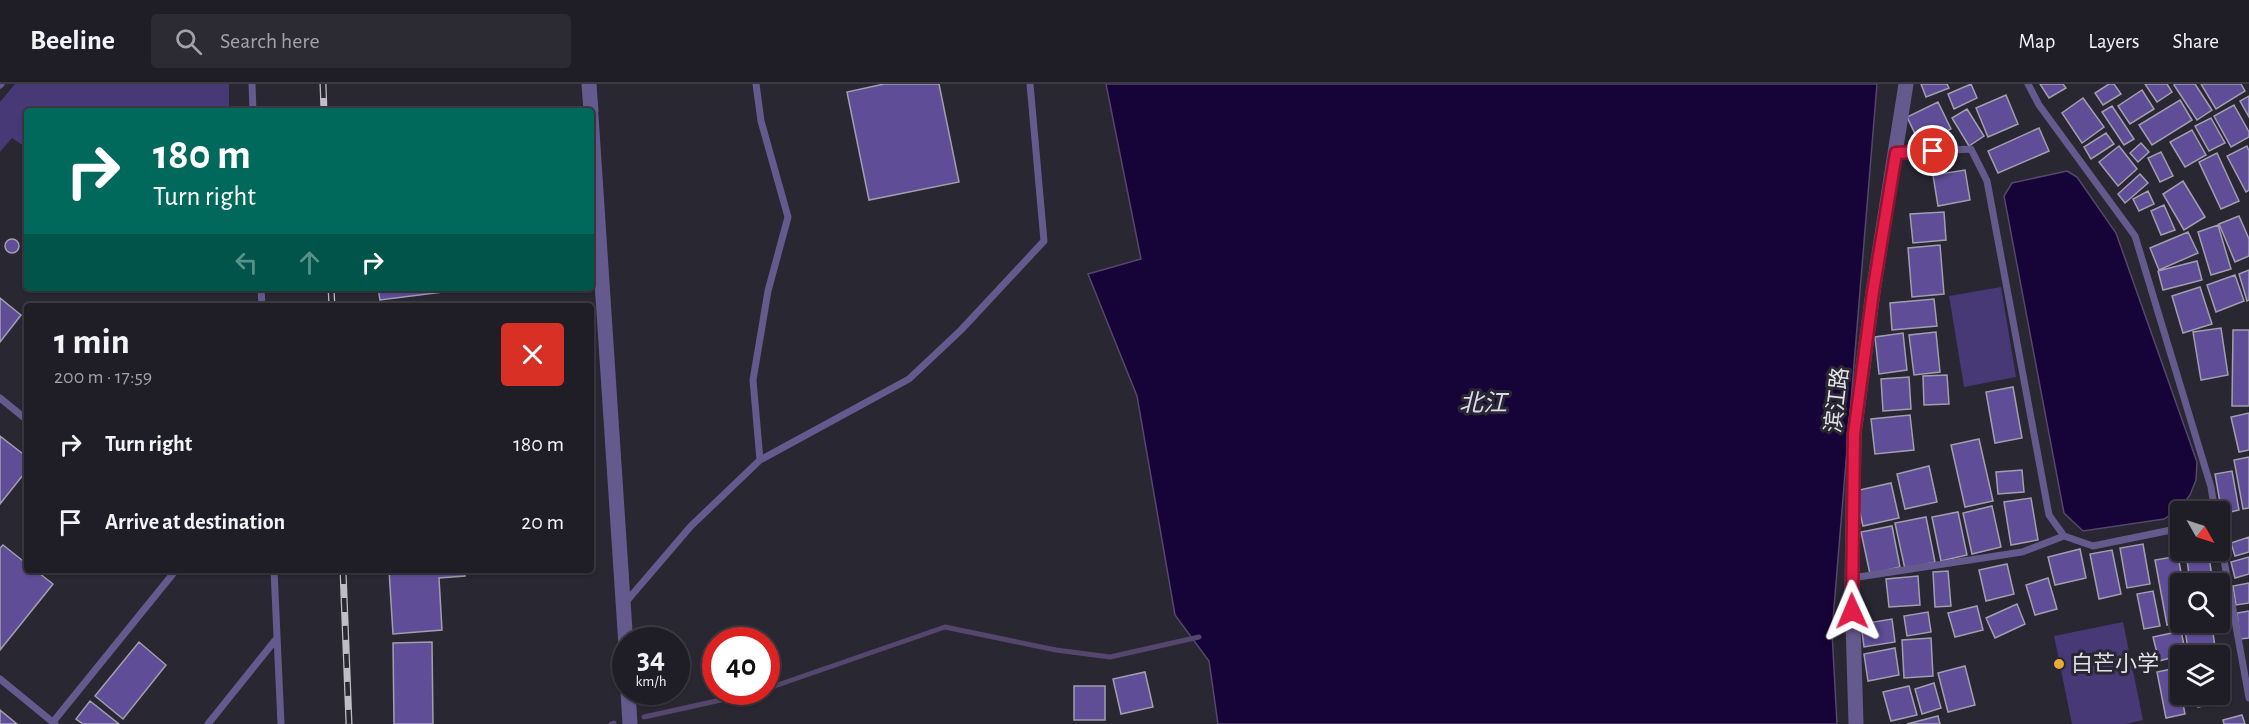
<!DOCTYPE html>
<html lang="en">
<head>
<meta charset="utf-8">
<style>
	:root { --surface:#1f1d26; --page:#2c2a32; --text:#f1f3f6; --muted:#a1a2a7; --line:#3c3b43 }
	body { margin:0; font-family:"Alegreya Sans","Noto Sans SC",sans-serif; background:var(--page); color:var(--text); height:100vh; display:flex; flex-direction:column; font-size:22px; white-space:nowrap }
	* { box-sizing:border-box; margin:0 }
	p { font-size:20px; color:var(--muted) }
	.icon { flex:none; width:33px; height:33px; fill:none; stroke:currentColor; stroke-width:2; stroke-linecap:round; stroke-linejoin:round }
	.map { position:relative; flex:1; overflow:hidden }
	.sheet { position:absolute; left:24px; top:219px; width:570px; height:270px; display:flex; flex-direction:column; background:var(--surface); border-radius:6px; box-shadow:0 2px 4px #0004,0 0 0 2px var(--line) }
	.sheet>* { flex:none }
	.hud { position:absolute; left:24px; top:24px; width:570px; height:183px; border-radius:6px; box-shadow:0 2px 4px #0004,0 0 0 2px var(--line); background:#00695c; color:#fff; overflow:hidden }
	.needle { width:39px; rotate:129deg }
	.buttons { position:absolute; left:2170px; top:417px; display:grid; gap:12px }
	.buttons a { display:grid; place-items:center; width:60px; height:60px; border-radius:6px; background:var(--surface); box-shadow:0 2px 4px #0004,0 0 0 2px var(--line); font-size:30px }
	.speed { position:absolute; left:612px; top:543px; display:flex; gap:12px; font-size:30px; font-weight:700; text-align:center }
	.speed>* { display:grid; place-content:center; width:78px; height:78px; border-radius:50%; background:var(--surface); box-shadow:0 2px 4px #0004,0 0 0 2px var(--line); line-height:1 }
	.speed small { font-size:15px; font-weight:400 }
	.speed .limit { border:9px solid #d22; background:#fff; color:#111 }
	.pin { position:absolute; display:grid; place-items:center; width:51px; height:51px; color:#fff; margin:-26px; border:3px solid #fff; border-radius:50%; box-shadow:0 2px 6px #0007 }
	.me { position:absolute; width:66px; margin:-33px; rotate:359deg; stroke-linejoin:round; filter:drop-shadow(0 0 4px #0008) }
	.turn { display:flex; align-items:center; gap:21px; height:126px; padding:0 30px; font-size:27px }
	.turn .icon { width:78px; height:78px; stroke-width:2.5 }
	.turn b { display:block; font-size:42px; line-height:51px }
	.lanes { display:flex; align-items:center; height:57px; padding:0 30px; background:#0003; justify-content:center; gap:30px; direction:ltr }
	.lanes .off { opacity:.35 }
	.round { display:grid; place-items:center; flex:none; width:63px; height:63px; border-radius:6px; background:var(--page) }
	.headline { display:flex; align-items:center; justify-content:space-between; height:102px; padding:0 30px }
	h1 { font-size:36px; font-weight:600; line-height:45px }
	ul { padding:0; list-style:none }
	li { display:flex; align-items:center; gap:18px; height:78px; padding:0 30px }
	li div { flex:1 }
	li b { display:block; font-size:22px }
	li em { font-style:normal }
	header { display:flex; align-items:center; gap:36px; box-sizing:border-box; height:84px; padding:0 30px; background:var(--surface); border-bottom:2px solid var(--line) }
	header strong { font-size:28px }
	nav { display:flex; gap:33px; margin-inline-start:auto; font-size:21px }
	.search { width:420px; height:54px; background:var(--page); display:flex; align-items:center; gap:15px; box-sizing:border-box; padding:0 21px; border-radius:6px; color:var(--muted); font-size:22px }
	.map>svg:first-child { display:block }
	.green { fill:#473876 }
	.water { fill:#160337; stroke:#54466c; stroke-width:1.5 }
	.lines { fill:none; stroke-linecap:round; stroke-linejoin:round }
	.stream { stroke:#54466c; stroke-width:5 }
	.building { fill:#5f4d98; stroke:#a19fad; stroke-width:1.5 }
	.service { stroke:#645a8d; stroke-width:7 }
	.tertiary { stroke:#645a8d; stroke-width:15 }
	.rail-casing { stroke:#bfbec6; stroke-width:7 }
	.rail { stroke:#292732; stroke-width:4.5; stroke-dasharray:14; stroke-linecap:butt }
	.route-casing { stroke:#92132f; stroke-width:15 }
	.route { stroke:#e11d48; stroke-width:10 }
	.poi-dot { fill:#e5ad35; stroke:#292732; stroke-width:2 }
	.labels { text-anchor:middle; dominant-baseline:central; stroke-width:6; stroke-linejoin:round; paint-order:stroke }
	.street-label { font-size:22px; fill:#e3e2e9; stroke:#292732 }
	.poi-label { font-size:22px; fill:#e3e2e9; stroke:#292732; text-anchor:start }
	.water-label { font-size:24px; font-style:italic; fill:#dcd9ef; stroke:#292732 }
</style>
</head>
<body>
<header>
<strong>Beeline</strong>
<div class="search"><svg class="icon" aria-label="search" viewBox="0 0 24 24"><circle cx="10" cy="10" r="6"/><path d="M15 15l6 6"/></svg>Search here</div>
<nav><a>Map</a><a>Layers</a><a>Share</a></nav>
</header>
<div class="map">
<svg width="2249" height="640" viewBox="0 0 2249 640">
	<rect width="100%" height="100%" fill="#292732"/>
	<!-- green -->
	<path class="green" d="M15,0H229V27H27V64L12,54L0,68V18Z
		M2001,203L2016,293L1964,303L1949,212Z
		M2123,538L2143,636L2126,640H2072L2054,552Z"/>
	<!-- water -->
	<path class="water" d="M1106,0H1877L1832,548L1837,640H1218L1209,577L1175,531L1137,312L1088,190L1141,175Z
		M2067,87L2077,93L2116,149L2197,378L2196,396L2190,411L2180,424L2164,435L2083,447L2064,429L2004,112L2012,99Z"/>
	<g class="lines">
		<!-- stream -->
		<path class="stream" d="M766,605L945,543L1056,566L1110,573L1199,553
			M644,633L757,608
			M611,640L614,639"/>
	</g>
	<!-- building -->
	<path class="building" d="M884,0H939L959,98L869,116L847,8Z
		M1921,0H1947L1949,4L1926,13Z
		M1971,0L1977,14L1954,25L1948,10Z
		M2040,0H2063L2066,4L2049,14Z
		M2109,0H2114L2121,10L2103,21L2095,9Z
		M2145,0H2167L2172,8L2157,18Z
		M2175,0H2195L2212,26L2197,36L2174,1Z
		M2201,0H2241L2245,7L2216,25Z
		M2142,6L2154,25L2130,40L2118,22Z
		M2006,11L2018,40L1988,53L1976,24Z
		M2249,12V33L2240,17Z
		M2083,14L2104,43L2082,59L2062,29Z
		M2180,16L2192,36L2152,61L2139,41Z
		M1938,18L1951,45L1920,60L1907,33Z
		M2234,21L2249,48V53L2231,63L2214,32Z
		M2112,22L2134,55L2124,61L2102,28Z
		M1967,25L1984,52L1969,62L1952,34Z
		M2211,34L2225,59L2209,67L2195,42Z
		M2039,44L2049,67L1998,89L1988,67Z
		M2192,46L2206,71L2185,83L2170,58Z
		M2106,49L2114,60L2091,75L2084,63Z
		M2141,59L2149,68L2138,78L2130,69Z
		M2119,62L2137,85L2118,102L2099,78Z
		M2247,62L2249,67V106L2246,108L2227,72Z
		M2161,68L2173,92L2160,98L2148,74Z
		M2217,69L2239,117L2221,125L2199,78Z
		M1965,86L1970,116L1938,122L1933,91Z
		M2140,90L2148,99L2125,119L2118,110Z
		M2183,97L2205,133L2184,146L2163,110Z
		M2148,107L2154,120L2139,127L2133,115Z
		M2164,121L2175,146L2161,151L2151,127Z
		M1944,128L1946,156L1913,159L1910,130Z
		M2239,132L2249,155V172L2235,178L2219,140Z
		M2218,141L2231,185L2211,191L2198,148Z
		M2188,148L2198,169L2159,186L2150,164Z
		M5 162a7 7 0 1 1 14 0a7 7 0 1 1-14 0Z
		M1940,161L1944,210L1912,213L1908,164Z
		M2197,177L2202,196L2163,206L2158,187Z
		M2249,186V216L2247,217L2239,190Z
		M2235,191L2244,217L2216,228L2207,201Z
		M2200,203L2212,240L2183,249L2172,212Z
		M378,204H475L380,216Z
		M0,214L21,231L0,258Z
		M1934,215L1937,242L1892,246L1890,219Z
		M2221,244L2228,291L2201,296L2193,248Z
		M2233,246H2249V322H2232Z
		M1936,248L1940,288L1914,291L1909,251Z
		M1903,249L1907,286L1879,290L1875,253Z
		M1947,291L1949,320L1924,321L1923,292Z
		M1909,293L1911,325L1883,327L1881,295Z
		M2013,303L2022,354L1995,359L1986,308Z
		M2249,329V366L2239,368L2231,333Z
		M1910,331L1914,366L1875,370L1871,335Z
		M0,352L27,373V386L0,420Z
		M1979,355L1993,417L1965,423L1951,361Z
		M2249,373V424L2243,425L2234,376Z
		M1929,382L1937,418L1905,425L1897,390Z
		M2022,386L2024,408L1998,410L1996,388Z
		M2232,387L2239,426L2222,430L2215,390Z
		M1891,399L1899,434L1863,442L1855,407Z
		M2031,414L2038,456L2011,461L2004,418Z
		M1992,422L2001,463L1972,470L1963,429Z
		M1958,428L1967,471L1941,477L1932,433Z
		M1926,433L1935,478L1905,485L1895,439Z
		M1892,442L1900,483L1870,490L1861,448Z
		M2249,453V468L2235,472L2231,459Z
		M2143,460L2150,500L2127,504L2120,464Z
		M3,461L27,480V486H35L53,500L0,566V464Z
		M2080,465L2086,494L2055,501L2048,473Z
		M2112,466L2121,510L2099,515L2090,470Z
		M2186,466H2208L2213,500H2190Z
		M2178,472L2183,500H2181V538L2167,541L2155,476Z
		M2249,473V490L2235,494L2231,478Z
		M2007,480L2014,510L1986,517L1979,486Z
		M389,486H464L465,492L439,494L442,546L393,550Z
		M1948,487L1951,522L1935,523L1933,488Z
		M1918,492L1920,521L1889,523L1886,495Z
		M2048,494L2057,525L2035,531L2026,501Z
		M2249,499V519L2236,521L2233,502Z
		M2153,507L2160,542L2144,545L2137,510Z
		M2017,520L2025,540L1995,554L1986,534Z
		M1977,522L1983,546L1955,553L1948,529Z
		M2249,527V554L2240,555L2237,529Z
		M1928,528L1931,548L1907,552L1904,532Z
		M1892,535L1895,558L1864,563L1861,540Z
		M2212,542L2216,570L2189,572L2185,546Z
		M2181,547L2186,570L2159,577L2153,553Z
		M1931,554L1933,592L1904,594L1902,556Z
		M139,558L166,581L123,635L95,612Z
		M432,558L433,640H394L393,559Z
		M1895,564L1899,591L1868,597L1864,570Z
		M1965,582L1975,621L1948,628L1938,589Z
		M2176,584L2185,630L2166,634L2157,588Z
		M1145,588L1153,623L1121,630L1113,595Z
		M2220,593L2225,617L2198,623L2195,610H2220Z
		M1934,599L1941,624L1922,630L1915,605Z
		M1074,602H1105V636H1074Z
		M1909,602L1917,631L1891,637L1883,608Z
		M90,617L119,640H83L76,635Z
		M0,626L17,640H0Z
		M2242,631L2245,640H2224L2223,636Z
		M1938,632L1940,640H1907Z"/>
	<g class="lines">
		<!-- service -->
		<path class="service" d="M252,0L253,27
			M756,0L761,37L788,133L768,207L753,296L760,376
			M2028,0L2039,21L2135,152L2211,403L2215,428
			M0,1L1,0
			M1896,69L1971,65L1987,97L2049,431L2064,452L2093,462L2181,444
			M261,204L262,222
			M0,314L27,336
			M2220,454L2249,614
			M274,486L281,640
			M1852,494L2022,468L2064,452
			M625,519L691,442L760,376L909,295L961,246L1044,157L1030,0
			M0,595L55,640
			M53,638L176,486
			M208,640L277,554"/>
		<!-- tertiary -->
		<path class="tertiary" d="M589,0L591,27
			M591,32L626,562
			M628,608L630,640
			M1856,640L1852,504L1854,350L1873,208L1906,0"/>
		<defs>
			<path id="rail" d="M323,0L324,27
				M331,204L332,222
				M343,486L349,640"/>
		</defs>
		<!-- rail casing -->
		<use href="#rail" class="rail-casing"/>
		<!-- rail -->
		<use href="#rail" class="rail"/>
	</g>
	<g class="lines">
		<defs>
			<path id="route" d="M1852,527L1854,350L1873,208L1896,69L1933,67"/>
		</defs>
		<!-- route casing -->
		<use href="#route" class="route-casing"/>
		<!-- route -->
		<use href="#route" class="route"/>
	</g>
	<!-- markers -->
	<circle class="poi-dot" cx="2059" cy="580" r="6"/>
	<g class="labels">
		<!-- street labels -->
		<g class="street-label">
			<text transform="translate(1837 316) rotate(-83)">滨江路</text>
		</g>
		<!-- poi labels -->
		<g class="poi-label">
			<text x="2071" y="580">白芒小学</text>
		</g>
		<!-- water labels -->
		<g class="water-label">
			<text x="1483" y="320">北江</text>
		</g>
	</g>
</svg>
<div class="buttons">
<a><svg class="needle" viewBox="-14 -14 28 28"><path d="M0-13l5 13h-10z" fill="#e53935"/><path d="M0 13l5-13h-10z" fill="#a1a2a7"/></svg></a>
<a><svg class="icon" aria-label="search" viewBox="0 0 24 24"><circle cx="10" cy="10" r="6"/><path d="M15 15l6 6"/></svg></a>
<a><svg class="icon" aria-label="layers" viewBox="0 0 24 24"><path d="M12 4l9 5-9 5-9-5zM3 14l9 5 9-5"/></svg></a>
</div>
<div class="speed"><div>34<small>km/h</small></div><div class="limit">40</div></div>
<div class="pin" style="left:1933px;top:67px;background:#d93025"><svg class="icon" aria-label="arrive" viewBox="0 0 24 24"><path d="M6 21V4h12l-3 4 3 4H6"/></svg></div>
<svg class="me" style="left:1852px;top:527px" viewBox="-20 -20 40 40"><path d="M0-17L14 15 0 8-14 15z" fill="#e11d48" stroke="#fff" stroke-width="4"/></svg>
<div class="hud">
<div class="turn"><svg class="icon" aria-label="right" viewBox="0 0 24 24"><path d="M7 20v-9h11M14 6l5 5-5 5"/></svg><div><b>180 m</b>Turn right</div></div>
<div class="lanes"><svg class="icon off" aria-label="left" viewBox="0 0 24 24"><path d="M17 20v-9H6M10 6l-5 5 5 5"/></svg><svg class="icon off" aria-label="ahead" viewBox="0 0 24 24"><path d="M12 20V5M6 11l6-6 6 6"/></svg><svg class="icon" aria-label="right" viewBox="0 0 24 24"><path d="M7 20v-9h11M14 6l5 5-5 5"/></svg></div>
</div>
<section class="sheet">
<div class="headline"><div><h1>1 min</h1><p>200 m · 17:59</p></div><a class="round" style="background:#d93025;color:#fff"><svg class="icon" aria-label="close" viewBox="0 0 24 24"><path d="M6 6l12 12M18 6L6 18"/></svg></a></div>
<ul>
<li><svg class="icon" aria-label="right" viewBox="0 0 24 24"><path d="M7 20v-9h11M14 6l5 5-5 5"/></svg><div><b>Turn right</b></div><em>180 m</em></li>
<li><svg class="icon" aria-label="arrive" viewBox="0 0 24 24"><path d="M6 21V4h12l-3 4 3 4H6"/></svg><div><b>Arrive at destination</b></div><em>20 m</em></li>
</ul>
</section>
</div>
</body>
</html>
